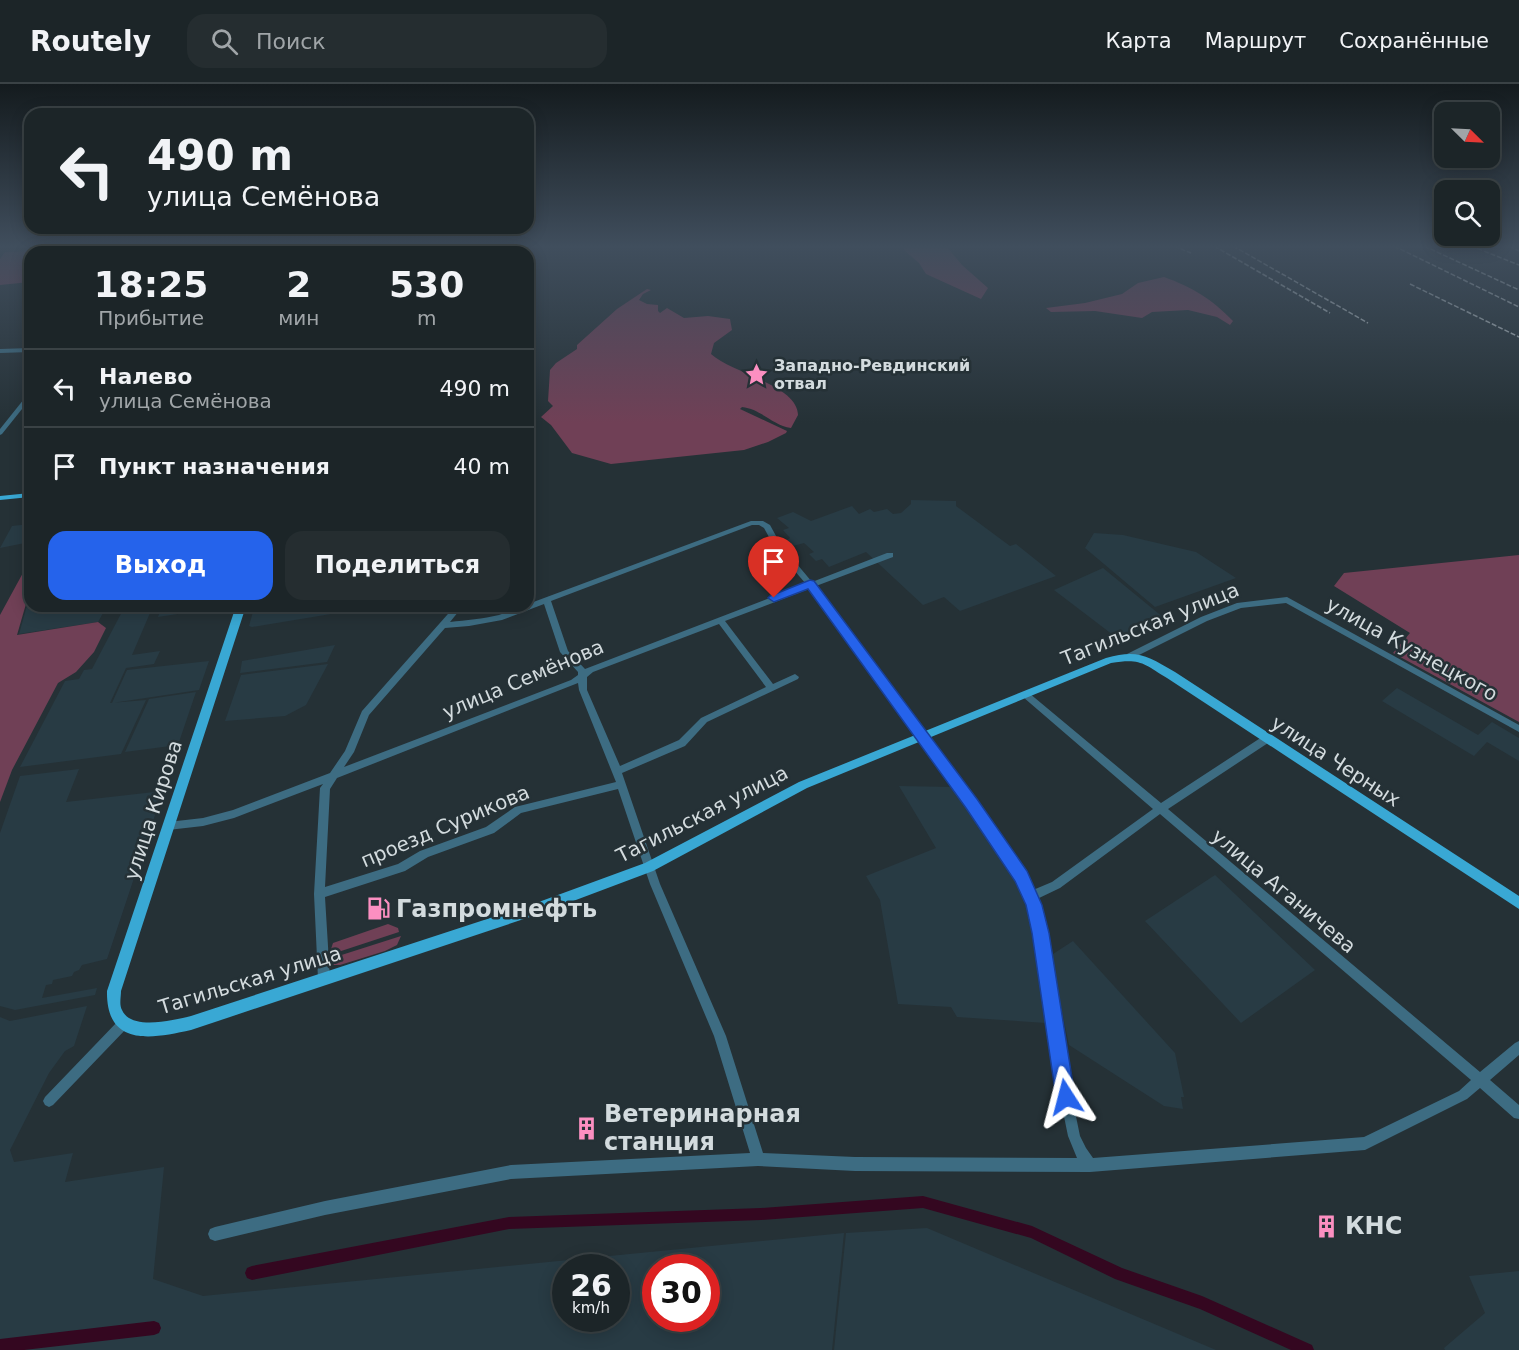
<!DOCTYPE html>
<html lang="ru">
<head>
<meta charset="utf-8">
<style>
	:root { --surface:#1c2528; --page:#252d30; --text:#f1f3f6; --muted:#a0a5a8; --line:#3a4245; --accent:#2563eb }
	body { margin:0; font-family:"DejaVu Sans",sans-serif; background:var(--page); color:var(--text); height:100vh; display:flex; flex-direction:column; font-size:22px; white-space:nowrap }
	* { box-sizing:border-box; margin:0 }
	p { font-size:20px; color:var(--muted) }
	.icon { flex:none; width:33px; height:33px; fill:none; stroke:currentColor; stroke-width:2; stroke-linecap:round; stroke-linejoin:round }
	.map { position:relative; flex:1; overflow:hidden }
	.drawer { position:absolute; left:24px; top:162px; width:510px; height:366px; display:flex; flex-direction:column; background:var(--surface); border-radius:18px; box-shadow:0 3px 15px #0003,0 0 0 2px var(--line) }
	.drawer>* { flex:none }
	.hud { position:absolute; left:24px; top:24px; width:510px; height:126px; border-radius:18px; box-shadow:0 3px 15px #0003,0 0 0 2px var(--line); background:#1c2528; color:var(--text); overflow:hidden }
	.needle { width:39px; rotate:114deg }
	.buttons { position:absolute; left:1434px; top:18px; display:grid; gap:12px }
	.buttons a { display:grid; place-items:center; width:66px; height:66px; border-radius:12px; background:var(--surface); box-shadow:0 3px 15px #0003,0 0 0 2px var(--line); font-size:30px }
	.speed { position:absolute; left:552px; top:1170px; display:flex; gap:12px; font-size:30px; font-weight:700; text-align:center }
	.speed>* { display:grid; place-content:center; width:78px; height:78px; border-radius:50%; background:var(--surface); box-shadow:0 3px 15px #0003,0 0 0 2px var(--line); line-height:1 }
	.speed small { font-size:15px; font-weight:400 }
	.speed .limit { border:9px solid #d22; background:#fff; color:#111 }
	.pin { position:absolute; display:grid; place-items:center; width:51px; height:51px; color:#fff; margin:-62px -26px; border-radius:50% 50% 50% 0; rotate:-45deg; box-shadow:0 0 6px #0007 }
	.pin .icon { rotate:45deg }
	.me { position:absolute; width:66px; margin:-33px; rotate:351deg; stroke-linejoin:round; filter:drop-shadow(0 0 4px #0008) }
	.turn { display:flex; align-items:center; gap:21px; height:126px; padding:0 24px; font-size:27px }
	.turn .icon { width:78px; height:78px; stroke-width:2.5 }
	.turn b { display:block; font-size:42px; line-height:51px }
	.eta { display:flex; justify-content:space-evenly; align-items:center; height:102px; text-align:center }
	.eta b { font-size:36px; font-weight:700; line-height:42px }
	.action { display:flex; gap:12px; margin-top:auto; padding:12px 24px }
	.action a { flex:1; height:69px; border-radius:18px; background:var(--accent); color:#fff; font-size:24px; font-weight:700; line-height:69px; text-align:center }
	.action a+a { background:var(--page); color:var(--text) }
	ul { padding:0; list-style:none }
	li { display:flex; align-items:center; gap:18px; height:78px; padding:0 24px; border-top:2px solid var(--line) }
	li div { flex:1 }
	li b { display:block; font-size:22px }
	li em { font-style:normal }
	header { display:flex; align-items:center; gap:36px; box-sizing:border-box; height:84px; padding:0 30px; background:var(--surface); border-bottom:2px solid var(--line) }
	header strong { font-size:28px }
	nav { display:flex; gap:33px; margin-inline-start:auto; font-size:21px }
	.search { width:420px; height:54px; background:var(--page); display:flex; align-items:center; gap:15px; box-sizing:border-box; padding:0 21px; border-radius:18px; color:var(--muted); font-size:22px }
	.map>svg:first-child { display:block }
	.built { fill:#283b44; fill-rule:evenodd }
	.green { fill:#704056 }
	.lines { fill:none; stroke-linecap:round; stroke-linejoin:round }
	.canal { fill:#340720; fill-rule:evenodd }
	.minor { fill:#3d6c82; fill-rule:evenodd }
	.major { fill:#39a8d4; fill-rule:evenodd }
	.rail { stroke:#b5bec1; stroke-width:1.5; stroke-dasharray:5 2; stroke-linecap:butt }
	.route { fill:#2563eb; stroke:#184099; stroke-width:1.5 }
	.labels { text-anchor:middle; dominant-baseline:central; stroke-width:5; stroke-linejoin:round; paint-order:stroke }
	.far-poi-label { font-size:16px; font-weight:bold; fill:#d3dbde; stroke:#253136; text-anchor:start }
	.street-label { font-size:20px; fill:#d3dbde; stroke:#253136 }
	.near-poi-label { font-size:24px; font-weight:bold; fill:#d3dbde; stroke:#253136; text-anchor:start }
</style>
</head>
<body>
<header>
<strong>Routely</strong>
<div class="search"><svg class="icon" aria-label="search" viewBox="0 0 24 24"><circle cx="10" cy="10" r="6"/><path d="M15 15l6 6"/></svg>Поиск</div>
<nav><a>Карта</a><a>Маршрут</a><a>Сохранённые</a></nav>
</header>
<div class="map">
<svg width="1519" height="1266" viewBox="0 0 1519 1266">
	<rect width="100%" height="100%" fill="#253136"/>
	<!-- built -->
	<path class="built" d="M168,162H237L238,164L234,168H163Z
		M911,416L956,417V422L1010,462L1016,460L1056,492L960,527L944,513L923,521L866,468L829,483L822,475L816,477L809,470L814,468L804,459L793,462L787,456L790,454L783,446L789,444L777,434L793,428L811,437L852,422L859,430L870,425L874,428L887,425L893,430L901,429L911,420Z
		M30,440V458L0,464L12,442Z
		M1094,449L1123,451L1196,468L1236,494L1155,523L1085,464Z
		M1103,484L1164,534L1117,554L1054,506Z
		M30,511V522H107L98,538L19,550Z
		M125,522H153L132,571L160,567L154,580L126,584L110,619L146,616L121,670L20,683L65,597L79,595L84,586L92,585Z
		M162,522H229L158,533Z
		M271,522H368L350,529H337L252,543L249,542L254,524Z
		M335,561L327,578L240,589L242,577Z
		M209,577L199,606L112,619L127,586Z
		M328,580L306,621L285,632L225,637L241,591Z
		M1397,604L1478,651L1492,638L1519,654V677L1487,658L1474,672L1382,617Z
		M196,608L178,661L125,668L149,615Z
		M79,685L66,718L163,707L107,875L82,881L79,886L74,888L72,892L53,896L52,900L46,901L42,914L97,904L95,911L15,926L0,922V749L20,692Z
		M899,702L953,703L1012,791L1026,814L1046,939L957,933L951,923L898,920L880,816L866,792L936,764Z
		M1215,791L1315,886L1241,939L1145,837Z
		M1073,857L1175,969L1184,1013H1181L1183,1025L1164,1022L1069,961L1050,872Z
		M87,922L74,962L65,967L49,989L10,1066L14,1078L73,1069L65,1098L164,1083L153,1195L203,1212L844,1149L832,1266H0V933L10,937ZM566,1184H616V1234H566ZM656,1184H706V1234H656Z
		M927,1144L1216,1266H834L846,1149Z
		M1519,1187V1266H1445L1444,1264L1485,1229L1469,1192Z"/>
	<!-- green -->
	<path class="green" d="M905,162H946L962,181L988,204L981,215L926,190L919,179L904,166Z
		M135,164L130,168H30V198L0,201V175L5,168Z
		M1164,193C1192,203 1212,215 1233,237L1230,241L1217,233L1188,226L1152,228L1142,234L1095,227L1051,228L1046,224L1085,219L1122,210L1138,199Z
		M647,205L651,206L643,210L639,216L647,220L658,221V227L660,229L667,224L684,234L708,232L730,235L732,246L714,259L711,270C731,289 798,301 798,331L791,344C772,341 761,325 742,323L740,325L787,347L786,349L768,358L744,366L611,380L572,369L551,341L541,333L553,322L548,317L550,286L556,279L577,265V261L617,225Z
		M1519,471V638L1393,569L1410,549L1334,502L1344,489Z
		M30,476V506L17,551L98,538L106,544L94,568L76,588L58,599L12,686L0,718V531Z
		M388,840L398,844L399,848L329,871L333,859Z
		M401,852L397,861L385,867L340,881H334L329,875Z"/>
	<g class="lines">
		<!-- canal -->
		<path class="canal" d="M923,1112L1032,1142L1122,1184L1202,1212L1312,1261L1314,1266H1291L1200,1225L1115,1195L1031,1154L923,1124L761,1136L509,1145L252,1196L247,1194L245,1189L247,1184L252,1182L509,1133L761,1124Z
			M154,1237L159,1239L161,1244L159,1249L154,1251L24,1266H0V1255Z"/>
		<!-- minor -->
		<path class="minor" d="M138,162H143L137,168H132Z
			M30,264V268L0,269V265Z
			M30,309V315L2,350L0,351V345L28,310Z
			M528,328L532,330V332H528Z
			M751,437H763L770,441L781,461L812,498L887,469H893V473L816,502L975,717L1033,806L1052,798L1153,725L1023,613L1022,611L1023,609H1029L1161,719L1265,651H1271L1273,654L1271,657L1168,725L1480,988L1515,959L1519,957V971L1490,996L1519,1021V1035L1514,1034L1480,1004L1467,1015L1365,1066L1090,1088L855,1087L758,1082L511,1095L325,1131L215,1157L210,1155L208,1150L210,1145L215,1143L325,1117L511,1081L750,1069L714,952L650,800L618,705L521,729L494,749L428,773L405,787L325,813L330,895L328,899L324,901L320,899L318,895L314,810L320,704L323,700L234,734L203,742L168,746L164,745L163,742L164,739L168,738L203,734L233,726L330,689L345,667L362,627L455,522H463L450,538C466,536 483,535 499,531C509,528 518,522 528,522V520ZM752,441H759L764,444L775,464L806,500L585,585L568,567L551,517ZM809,505L969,723L1023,807L1029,821L1034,849L1060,1013L1068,1052L1077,1074L855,1073L763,1069L726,952L660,800L622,689L685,662L707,638L798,595L799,593L795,590L773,600L725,537ZM544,520L560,568L578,588V591L571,596L344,683L354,668L369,631L445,544L469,542L502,536ZM719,540L766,603L701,634L679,656L620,682L587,606V593L593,588ZM578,599L579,606L616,698L515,723L486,743L420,767L398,780L325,803L330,705L337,694ZM1160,730L1471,996L1459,1007L1364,1053L1093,1074L1086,1064L1080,1052L1072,1013L1046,849L1037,815L1060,804Z
			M1287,513L1519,641V648L1286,519L1241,524L1207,537L1133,574L1130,575L1126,572L1127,570L1201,533L1237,519Z
			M123,934L127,936L129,940L127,944L53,1021L49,1023L45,1021L43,1017L45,1013L119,936Z"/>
		<!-- major -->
		<path class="major" d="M30,409V413L0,416V412Z
			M236,522H246L121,907C121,913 119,921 122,926C131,947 174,936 191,932L536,819L645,779L799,698L1106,574C1138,565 1147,572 1175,588L1519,812V825L1167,594C1143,579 1140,574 1111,579L807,704L653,787L536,831L191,946C151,955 106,963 107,907Z"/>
		<!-- rail -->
		<path class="rail" d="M1174,162L1191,169
			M1214,162L1330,229
			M1233,162L1368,239
			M1394,162L1519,223
			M1424,162L1519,206
			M1471,162L1519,181
			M1509,162L1519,167
			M1410,200L1519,253"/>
	</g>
	<!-- sky -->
	<linearGradient id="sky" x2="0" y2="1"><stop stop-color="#141b1e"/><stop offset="0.48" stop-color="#404e5d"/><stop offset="1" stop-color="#404e5d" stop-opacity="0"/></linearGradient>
	<rect width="1519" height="339" fill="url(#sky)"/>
	<!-- route -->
	<path class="route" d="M810,496L814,497L977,715L1027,787L1042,821L1049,849L1075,1013L1072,1020L1066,1023L1059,1020L1056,1013L1032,849L1026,821L1015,797L966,724L808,505L774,518L768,514L770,512Z"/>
	<!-- icons -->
	<defs>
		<symbol id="sight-bare" viewBox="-9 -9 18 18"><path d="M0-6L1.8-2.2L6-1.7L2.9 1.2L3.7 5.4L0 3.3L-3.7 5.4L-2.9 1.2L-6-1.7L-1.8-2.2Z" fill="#fc8fc1" stroke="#253136" stroke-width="2.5" paint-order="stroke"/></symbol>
		<symbol id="fuel-bare" viewBox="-9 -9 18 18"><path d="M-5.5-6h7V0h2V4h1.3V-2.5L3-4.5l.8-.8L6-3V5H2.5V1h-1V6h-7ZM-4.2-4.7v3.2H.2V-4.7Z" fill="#fc8fc1" stroke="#253136" stroke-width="2.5" paint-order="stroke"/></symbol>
		<symbol id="building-bare" viewBox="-9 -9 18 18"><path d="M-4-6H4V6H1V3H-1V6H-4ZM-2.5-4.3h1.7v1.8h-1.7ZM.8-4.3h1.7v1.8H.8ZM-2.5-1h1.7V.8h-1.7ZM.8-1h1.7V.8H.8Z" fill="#fc8fc1" stroke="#253136" stroke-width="2.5" paint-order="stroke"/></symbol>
	</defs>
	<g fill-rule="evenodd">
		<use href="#sight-bare" x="740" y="274" width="33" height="33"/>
		<use href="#fuel-bare" x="362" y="808" width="33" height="33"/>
		<use href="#building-bare" x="570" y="1028" width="33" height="33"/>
		<use href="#building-bare" x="1310" y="1126" width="33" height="33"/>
	</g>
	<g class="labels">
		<!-- far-poi labels -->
		<g class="far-poi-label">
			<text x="774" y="281">Западно-Ревдинский<tspan x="774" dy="18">отвал</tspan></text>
		</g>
		<!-- street labels -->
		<g class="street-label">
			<text transform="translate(1150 540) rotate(-22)">Тагильская улица</text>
			<text transform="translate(1412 565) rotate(29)">улица Кузнецкого</text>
			<text transform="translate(523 595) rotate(-23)">улица Семёнова</text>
			<text transform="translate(1336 677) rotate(33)">улица Черных</text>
			<text transform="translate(153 726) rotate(-72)">улица Кирова</text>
			<text transform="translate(702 730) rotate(-27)">Тагильская улица</text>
			<text transform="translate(445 742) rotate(-23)">проезд Сурикова</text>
			<text transform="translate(1284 807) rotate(40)">улица Аганичева</text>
			<text transform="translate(250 896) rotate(-17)">Тагильская улица</text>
		</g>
		<!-- near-poi labels -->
		<g class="near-poi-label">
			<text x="396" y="825">Газпромнефть</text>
			<text x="604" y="1030">Ветеринарная<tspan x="604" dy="28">станция</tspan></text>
			<text x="1345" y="1142">КНС</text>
		</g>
	</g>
</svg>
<div class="buttons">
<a><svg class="needle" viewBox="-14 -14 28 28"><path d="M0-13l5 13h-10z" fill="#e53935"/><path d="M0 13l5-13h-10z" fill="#a0a5a8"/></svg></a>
<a><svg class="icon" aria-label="search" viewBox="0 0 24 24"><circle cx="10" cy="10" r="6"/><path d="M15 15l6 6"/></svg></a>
</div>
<div class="speed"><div>26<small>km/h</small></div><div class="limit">30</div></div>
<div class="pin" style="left:774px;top:514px;background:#d93025"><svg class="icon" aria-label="arrive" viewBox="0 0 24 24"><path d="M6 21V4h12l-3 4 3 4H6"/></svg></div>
<svg class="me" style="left:1066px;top:1013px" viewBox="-20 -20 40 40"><path d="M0-17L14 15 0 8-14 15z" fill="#2563eb" stroke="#fff" stroke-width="4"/></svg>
<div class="hud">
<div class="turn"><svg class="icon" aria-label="left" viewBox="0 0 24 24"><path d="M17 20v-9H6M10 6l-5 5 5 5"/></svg><div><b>490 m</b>улица Семёнова</div></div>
</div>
<section class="drawer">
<div class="eta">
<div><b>18:25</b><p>Прибытие</p></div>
<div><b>2</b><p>мин</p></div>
<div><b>530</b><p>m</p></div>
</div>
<ul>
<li><svg class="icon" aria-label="left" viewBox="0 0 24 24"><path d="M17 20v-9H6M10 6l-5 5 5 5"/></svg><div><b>Налево</b><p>улица Семёнова</p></div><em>490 m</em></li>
<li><svg class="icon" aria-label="arrive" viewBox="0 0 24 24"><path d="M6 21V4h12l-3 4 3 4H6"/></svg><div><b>Пункт назначения</b></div><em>40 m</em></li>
</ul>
<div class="action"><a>Выход</a><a>Поделиться</a></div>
</section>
</div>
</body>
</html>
